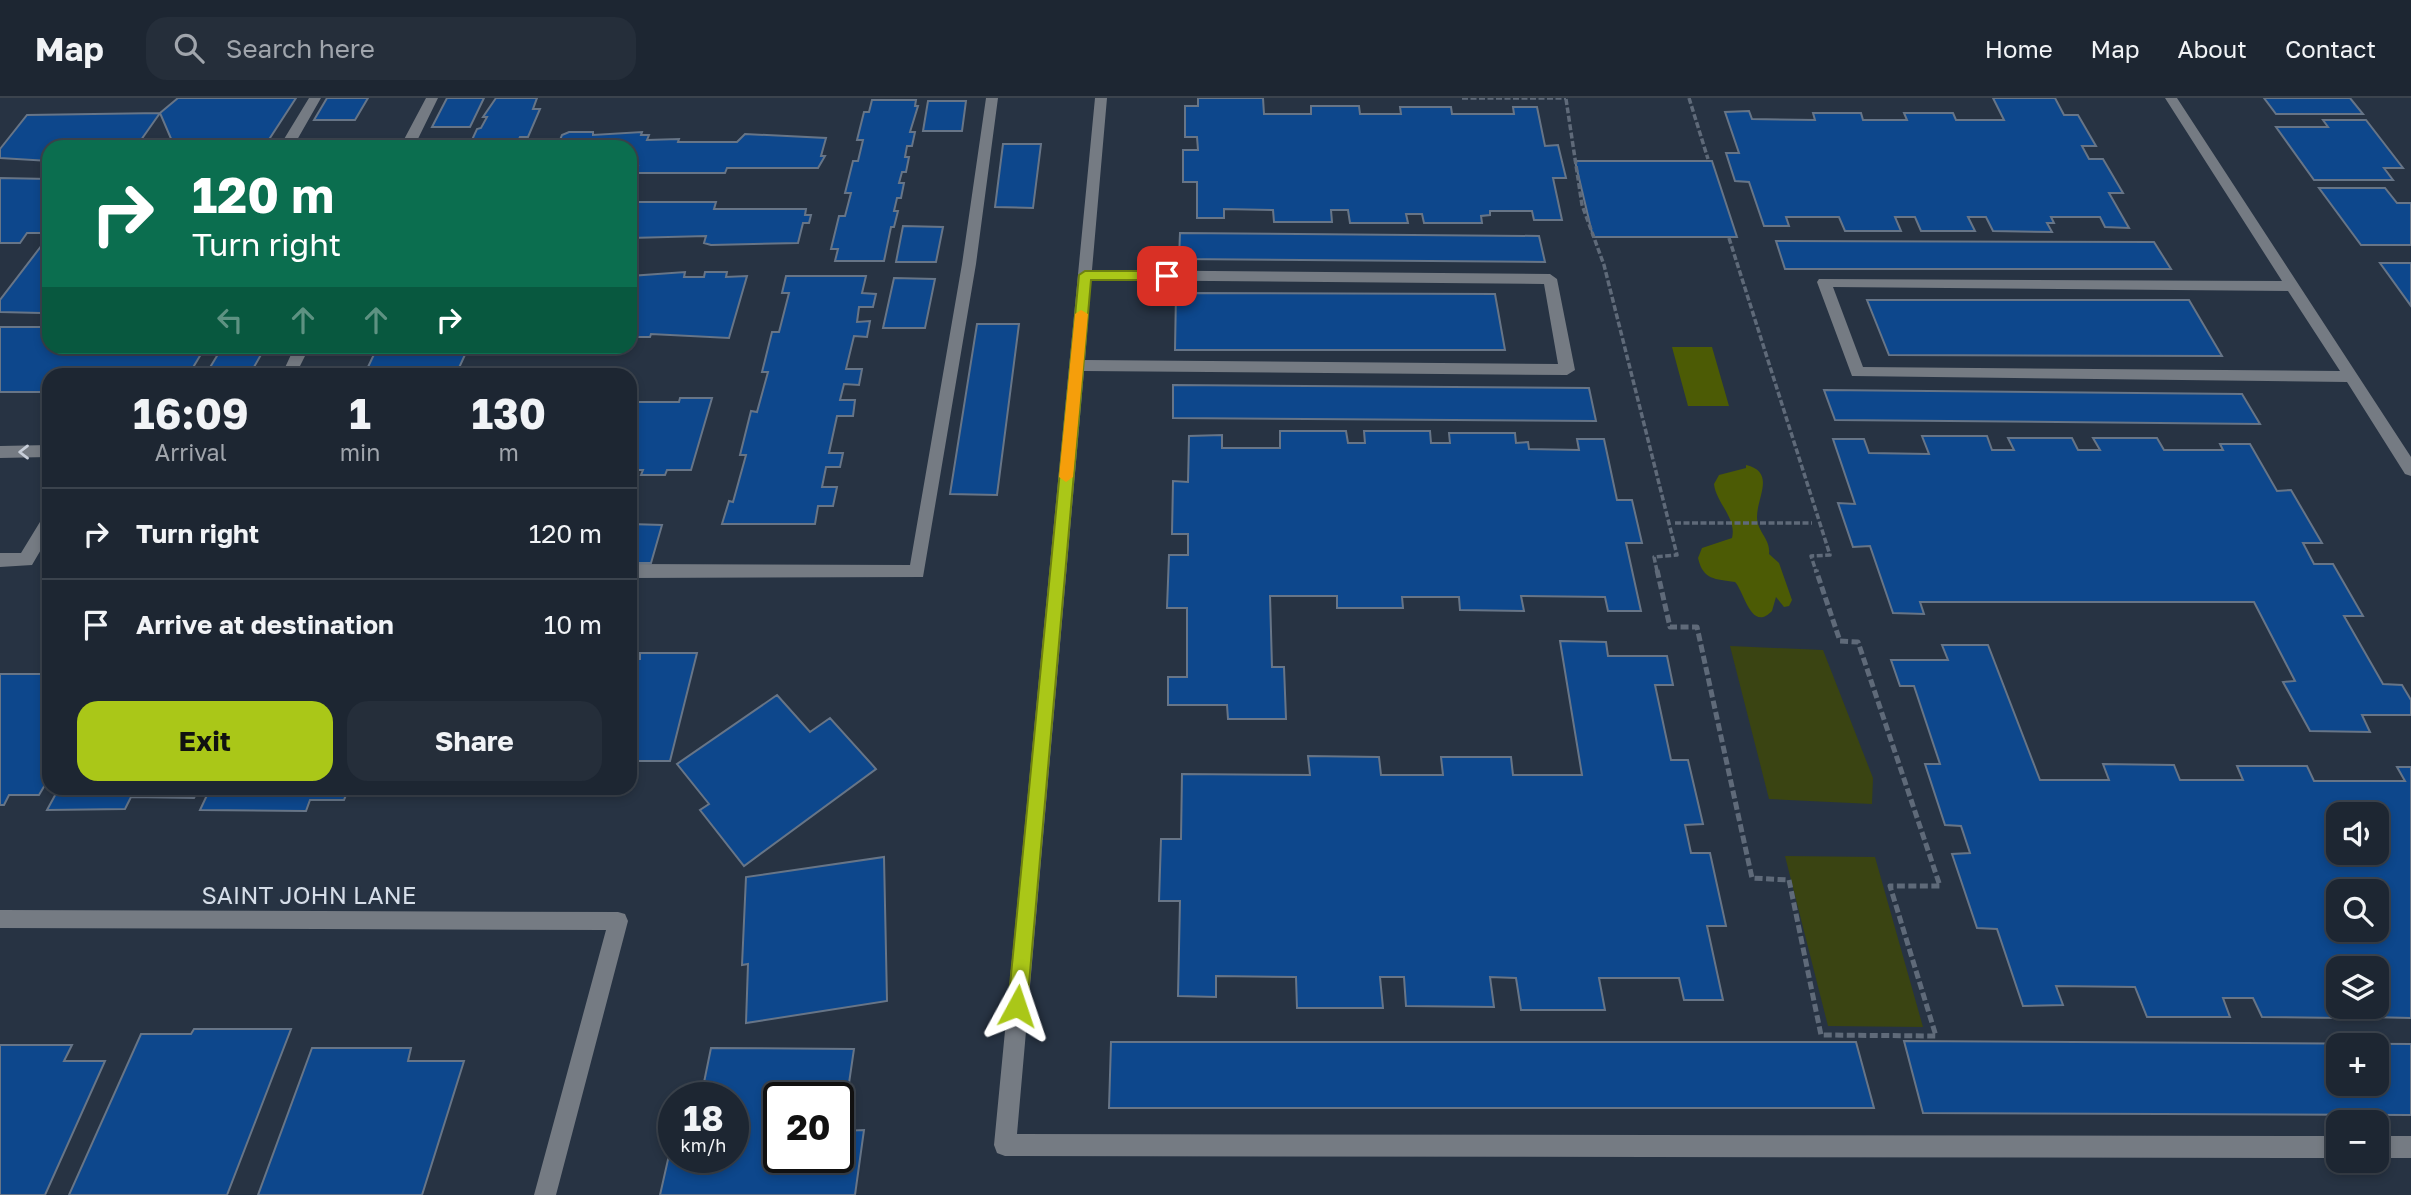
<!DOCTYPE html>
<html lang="en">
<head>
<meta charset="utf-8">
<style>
	:root { --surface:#1d2632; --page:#252e3a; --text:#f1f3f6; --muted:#a0a5ac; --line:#3b434d; --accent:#aac718 }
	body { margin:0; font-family:"Golos Text",sans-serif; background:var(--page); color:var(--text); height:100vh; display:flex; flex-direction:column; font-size:26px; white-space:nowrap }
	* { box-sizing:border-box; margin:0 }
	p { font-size:23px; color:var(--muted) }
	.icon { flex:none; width:38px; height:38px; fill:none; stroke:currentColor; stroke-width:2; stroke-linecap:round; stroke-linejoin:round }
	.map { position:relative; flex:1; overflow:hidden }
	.sheet { position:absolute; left:42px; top:270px; width:595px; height:427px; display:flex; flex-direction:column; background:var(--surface); border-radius:21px; box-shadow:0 4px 10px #0003,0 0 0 2px var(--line) }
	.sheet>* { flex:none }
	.top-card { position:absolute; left:42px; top:42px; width:595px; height:214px; border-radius:21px; box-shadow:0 4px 10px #0003,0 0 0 2px var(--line); background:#0b6e4f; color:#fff; overflow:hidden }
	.tools { position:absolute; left:2326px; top:704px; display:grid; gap:14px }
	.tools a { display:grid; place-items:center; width:63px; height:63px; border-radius:14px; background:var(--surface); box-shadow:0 4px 10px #0003,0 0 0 2px var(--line); font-size:35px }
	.speed { position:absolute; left:658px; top:984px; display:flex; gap:14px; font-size:35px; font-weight:700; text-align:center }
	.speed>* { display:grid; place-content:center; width:91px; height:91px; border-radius:50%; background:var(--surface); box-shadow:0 4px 10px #0003,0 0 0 2px var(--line); line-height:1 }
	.speed small { font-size:18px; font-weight:400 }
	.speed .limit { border:4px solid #111; border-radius:10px; background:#fff; color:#111 }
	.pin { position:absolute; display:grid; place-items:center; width:60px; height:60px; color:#fff; margin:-30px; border-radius:14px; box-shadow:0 4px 10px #0006 }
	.me { position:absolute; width:77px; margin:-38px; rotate:5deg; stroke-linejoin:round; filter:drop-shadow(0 0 5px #0008) }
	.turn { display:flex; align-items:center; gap:24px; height:147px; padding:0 35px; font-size:32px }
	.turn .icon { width:91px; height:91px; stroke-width:2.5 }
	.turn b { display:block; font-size:49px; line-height:60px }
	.lanes { display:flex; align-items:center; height:66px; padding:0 35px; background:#0003; justify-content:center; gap:35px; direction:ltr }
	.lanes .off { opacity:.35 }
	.eta { display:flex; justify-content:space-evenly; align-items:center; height:119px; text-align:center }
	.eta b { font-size:42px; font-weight:700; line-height:49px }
	.button { display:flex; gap:14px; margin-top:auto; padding:14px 35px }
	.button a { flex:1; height:80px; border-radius:21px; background:var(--accent); color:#111; font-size:28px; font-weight:700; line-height:80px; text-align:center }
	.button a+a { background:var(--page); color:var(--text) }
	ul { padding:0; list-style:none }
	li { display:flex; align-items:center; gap:21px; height:91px; padding:0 35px; border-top:2px solid var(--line) }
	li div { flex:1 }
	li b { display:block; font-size:26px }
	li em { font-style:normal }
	header { display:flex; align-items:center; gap:42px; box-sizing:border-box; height:98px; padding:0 35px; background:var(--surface); border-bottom:2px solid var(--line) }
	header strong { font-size:33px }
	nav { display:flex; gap:38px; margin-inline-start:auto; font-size:24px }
	.search { width:490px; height:63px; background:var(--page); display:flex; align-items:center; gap:18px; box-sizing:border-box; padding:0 24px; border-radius:21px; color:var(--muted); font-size:26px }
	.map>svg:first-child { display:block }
	.green { fill:#3a4412 }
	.water { fill:#4c5b05 }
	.building { fill:#0d478c; stroke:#677587; stroke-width:2; fill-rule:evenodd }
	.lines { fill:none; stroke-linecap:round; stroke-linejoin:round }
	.path-far1 { stroke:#5f6a79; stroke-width:3.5; stroke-dasharray:6 2.5; stroke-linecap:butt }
	.path { stroke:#5f6a79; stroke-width:5; stroke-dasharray:8 3.5; stroke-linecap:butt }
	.minor { fill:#757b83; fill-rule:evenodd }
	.oneway { stroke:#c7ced9 }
	.route { fill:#aac718; stroke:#6e8110; stroke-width:2 }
	.slow { fill:#f59e0b }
	.labels { text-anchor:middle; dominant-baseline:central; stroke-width:5; stroke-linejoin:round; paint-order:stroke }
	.street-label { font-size:24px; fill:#d5dde8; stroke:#273343 }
</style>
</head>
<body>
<header>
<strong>Map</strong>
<div class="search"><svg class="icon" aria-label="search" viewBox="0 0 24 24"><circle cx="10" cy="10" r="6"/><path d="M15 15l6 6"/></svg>Search here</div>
<nav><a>Home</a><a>Map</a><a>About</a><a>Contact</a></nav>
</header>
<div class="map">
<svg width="2411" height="1097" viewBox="0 0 2411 1097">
	<rect width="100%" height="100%" fill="#273343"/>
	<!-- green -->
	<path class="green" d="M1730,548L1823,552L1873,680L1872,706L1769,701Z
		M1785,758L1875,759L1923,929L1828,928Z"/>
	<!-- water -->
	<path class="water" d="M1672,249H1712L1729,308H1688Z
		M1746,367C1776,374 1757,399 1757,419C1757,434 1771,441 1769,456L1779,465L1792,502L1789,508L1784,509L1776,499L1772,513C1751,535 1744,493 1735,484C1715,481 1703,482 1698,460L1702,450L1732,440C1737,420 1716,405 1714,386L1719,377L1746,370Z"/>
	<!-- building -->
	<path class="building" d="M178,0H296L268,43H172L160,15Z
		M327,0H368L355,22H314Z
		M447,0H484L470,29H432Z
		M496,0H537L533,11H540L528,39H520L515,49H472L475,44H471L477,31L481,30L487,19H483Z
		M1198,0H1263L1264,16H1311V8H1359L1360,16H1401L1400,9H1451L1452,16H1514L1513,9H1537L1545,48L1558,47L1566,80H1553L1562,122H1534L1532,113H1490V117L1481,118L1482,125H1424L1422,116H1406L1408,125H1350L1348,112H1331L1332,124H1274L1273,112L1224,111V120H1197V84H1183V52H1198L1197,39H1185V8H1198Z
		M1993,0H2055L2064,17H2078L2096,48H2082L2089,61H2103L2123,95H2109L2129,130L2105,129L2100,119H2051L2054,125H2047L2052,134L1993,133L1986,119H1968L1975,133H1921L1915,119H1895L1901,133H1845L1839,119H1786L1789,128H1764L1749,84L1735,83L1726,55H1739L1725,14L1749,13L1752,21L1815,22L1813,15H1861L1863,22H1907L1904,15H1953L1956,22H2004Z
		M2264,0H2350L2363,16H2276Z
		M872,2H916L915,8H918L910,34H915L912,48H907L905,59H909L906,74H902L899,85H904L901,100H897L894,113H898L894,129H891L884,163H835L838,151H831L839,118H845L851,95H845L853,63H858L863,42H857L864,14H869Z
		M928,3H966L962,33H923Z
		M160,15L136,49H49V63L0,60V51L27,17Z
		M2323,22H2366L2403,70H2384L2393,82H2314L2276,29H2328Z
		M569,34H593V37L642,34L641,37H649L647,42L679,41L678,44H737L745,36L826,40L821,58H825L818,70H727L725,75H636L638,68H630V49H557L562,37Z
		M345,41L381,42L376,49H340Z
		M1003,46H1041L1033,110L995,109Z
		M1575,63H1712L1737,139H1593Z
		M0,80L49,81V135H27L20,145H0Z
		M2319,90H2385L2397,105H2411V147H2361Z
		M630,104H716L714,111H806L805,117H811L809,125H803L798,145L711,147L704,145L706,138L630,140Z
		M903,128L943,129L936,164H896Z
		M1180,135L1539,138L1545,164L1179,161Z
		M1776,143L2154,144L2171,171H1785Z
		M42,147H49V203L41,215L0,214V202Z
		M2380,165H2411V208Z
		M685,174L684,179H704L705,174H727L726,179L747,178L729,240L651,236L650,239H630V178Z
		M786,178H866L862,195L876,196L873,209H859L857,224L870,223L867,239L854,238L846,271H862L859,287L844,286L840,302H855L853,318H837L829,355H843L840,369H826L822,389H837L833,408H818L815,426H722L729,403L733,404L746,357H740L751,313L757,314L768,274H762L772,234H779L789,195H782Z
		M894,180L935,181L925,230H883Z
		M1176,195L1495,196L1505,252H1175Z
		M1867,202H2189L2222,258L1889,257Z
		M977,226H1019L997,397L950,396Z
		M0,229H49V248H206L189,276H49V294H0Z
		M223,248H266L250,276H206Z
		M378,248H469L458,272H450L448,276H358L362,269H368Z
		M1173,287L1589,290L1596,323L1173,320Z
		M1824,292L2242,296L2260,326L1835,322Z
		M630,300L631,304H679L680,300H712L691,372H667L665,377H641L643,372H630Z
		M1280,333H1346L1348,345H1365L1364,333H1430L1431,345H1450L1449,335H1515L1516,345L1528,344L1529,351L1579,352L1577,341H1604L1617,402H1632L1642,445H1626L1641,513H1608L1605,499L1521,498L1524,513L1460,512L1459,499H1402L1403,510H1337V498H1270L1272,569H1284L1286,621H1228L1227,607H1168V579H1187V510H1167L1169,457H1188V436H1172L1173,383L1188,384L1189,338L1222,337V350H1280Z
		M1922,338H1987L1992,352H2014L2008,340H2072L2078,352H2100L2093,340H2157L2164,352H2223L2220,346H2250L2277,393L2291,392L2322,445H2303L2314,466H2333L2363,518H2344L2383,586L2402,587L2411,602V617H2362L2370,634L2310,633L2283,584L2295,583L2254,504H1920L1924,516L1893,515L1870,448L1853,449L1838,405L1855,406L1833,341H1864L1869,355L1929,356Z
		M630,426L662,427L651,465H630Z
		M1560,543L1606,544L1608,558H1667L1673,587H1655L1671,662H1688L1703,726L1685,727L1691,755H1710L1726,828H1707L1723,902H1684L1679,880H1599L1605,912H1521L1516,880L1490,879L1494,909L1406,908L1404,879H1380L1383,910H1297L1296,879L1216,878V899L1178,898L1180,803H1159L1161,741H1181L1182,676L1310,677L1308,658L1379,659L1381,677H1443L1441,659H1511L1513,677H1582Z
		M1942,547H1988L2040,682H2109L2103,666L2174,667L2180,682H2243L2237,668H2307L2314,683H2405L2397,669H2411V920L2369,919L2363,908H2376V870H2338V900L2332,899L2341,920L2262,919L2253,900H2223L2230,919H2147L2135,889L2056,888L2063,907L2023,908L1997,831L1977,830L1952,756L1970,755L1961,728L1945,727L1925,666H1940L1914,588H1900L1891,562H1948ZM2338,716H2376V754H2338ZM2338,793H2376V831H2338Z
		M640,555H697L670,663H630V561H640Z
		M0,576H49V680L39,697H9L4,707H0Z
		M777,597L810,634L830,620L876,671L744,768L700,712L709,706L677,666Z
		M59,690H199L194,700L131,699L125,711L47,712Z
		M215,690H349L344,702H310L306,713L200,712L208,695H212Z
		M366,690H470L468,698H362Z
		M884,759L887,903L746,925L748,866L742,867L746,779Z
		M194,931H291L227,1097H69L141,936H191Z
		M1904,943L2411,946V1017L1923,1015ZM2338,947H2376V985H2338Z
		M1111,944H1856L1874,1010H1109Z
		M0,947H72L64,963H105L45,1097H0Z
		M312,950H411L408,963H464L422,1097H258Z
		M711,950L854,951L842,1033L864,1032L855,1097H660L674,1035V1059H733V999H701ZM779,999H838V1059H779Z"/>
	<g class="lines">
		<!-- path-far1 -->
		<path class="path-far1" d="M1462,0H1566
			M1689,0L1708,61
			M1566,1L1582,107L1604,167L1677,457L1654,459L1657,473
			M1729,140L1830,457L1811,458L1816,473
			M1675,425H1812"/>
		<!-- path -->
		<path class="path" d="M1657,472L1670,529H1697L1752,780L1789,782L1821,937L1936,938L1890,788H1940L1858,544L1840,543L1816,472"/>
		<!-- minor -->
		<path class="minor" d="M309,0H321L293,49H283L281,46Z
			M426,0H438L414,49H400Z
			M986,0H998L976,166L923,479L630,480V466L910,467L962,166Z
			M1095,0H1107L1092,172L1550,176L1557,181L1575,272L1567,277L1084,273L1017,1036L2338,1038V1060L1005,1058L997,1055L994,1047ZM1091,182L1544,186L1558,266L1085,262Z
			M2165,0H2177L2411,359V378L2405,376L2347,284L1852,278L1817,184L1819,181L2282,183ZM1833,189L2288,193L2340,273L1863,269Z
			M295,248H310L296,276H282Z
			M49,347V359L0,360V348Z
			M49,418V438L32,467L0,469V455H21L43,419Z
			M0,812L618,814L625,816L628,823L556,1097H534L606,832L0,830Z
			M2376,1038H2411V1060H2376Z"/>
	</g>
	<!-- one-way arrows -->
	<defs><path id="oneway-chevron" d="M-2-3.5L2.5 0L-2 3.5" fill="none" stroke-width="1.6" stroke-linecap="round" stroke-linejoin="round" transform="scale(1.75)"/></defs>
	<use class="oneway" href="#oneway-chevron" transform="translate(24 354) rotate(180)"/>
	<!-- route -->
	<path class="route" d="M1085,173H1167L1174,178L1167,182H1091L1027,908L1024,914L1017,917L1011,914L1008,908L1079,177Z"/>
	<!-- slow -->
	<path class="slow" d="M1081,212L1088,216L1073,379L1066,384L1059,379L1075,216Z"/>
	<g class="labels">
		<!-- street labels -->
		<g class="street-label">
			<text x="309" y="796">SAINT JOHN LANE</text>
		</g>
	</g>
</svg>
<div class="tools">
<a><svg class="icon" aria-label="sound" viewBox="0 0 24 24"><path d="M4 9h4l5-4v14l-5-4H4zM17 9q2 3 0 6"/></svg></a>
<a><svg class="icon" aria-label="search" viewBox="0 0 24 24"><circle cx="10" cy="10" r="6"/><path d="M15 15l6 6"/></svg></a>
<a><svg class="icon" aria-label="layers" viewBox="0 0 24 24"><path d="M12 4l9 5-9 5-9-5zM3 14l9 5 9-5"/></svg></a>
<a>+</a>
<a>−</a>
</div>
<div class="speed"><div>18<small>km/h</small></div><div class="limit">20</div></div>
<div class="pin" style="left:1167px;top:178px;background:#d93025"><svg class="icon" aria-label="arrive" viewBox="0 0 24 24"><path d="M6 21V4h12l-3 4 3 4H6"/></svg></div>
<svg class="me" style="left:1017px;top:908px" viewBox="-20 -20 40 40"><path d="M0-17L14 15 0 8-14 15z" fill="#aac718" stroke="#fff" stroke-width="4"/></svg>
<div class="top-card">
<div class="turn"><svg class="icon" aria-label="right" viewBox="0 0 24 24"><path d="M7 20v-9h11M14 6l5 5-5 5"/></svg><div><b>120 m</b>Turn right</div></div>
<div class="lanes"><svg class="icon off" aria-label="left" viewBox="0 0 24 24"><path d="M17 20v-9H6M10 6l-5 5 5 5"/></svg><svg class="icon off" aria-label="ahead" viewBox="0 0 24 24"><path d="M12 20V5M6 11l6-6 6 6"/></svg><svg class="icon off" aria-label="ahead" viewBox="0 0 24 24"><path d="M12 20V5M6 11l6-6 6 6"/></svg><svg class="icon" aria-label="right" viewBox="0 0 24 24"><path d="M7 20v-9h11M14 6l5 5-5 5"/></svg></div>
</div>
<section class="sheet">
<div class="eta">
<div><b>16:09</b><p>Arrival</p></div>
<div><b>1</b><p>min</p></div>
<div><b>130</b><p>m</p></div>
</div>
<ul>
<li><svg class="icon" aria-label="right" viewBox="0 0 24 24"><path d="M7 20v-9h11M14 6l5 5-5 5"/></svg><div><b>Turn right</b></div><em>120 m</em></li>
<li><svg class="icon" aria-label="arrive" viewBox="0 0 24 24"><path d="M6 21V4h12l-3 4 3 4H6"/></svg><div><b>Arrive at destination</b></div><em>10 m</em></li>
</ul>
<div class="button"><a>Exit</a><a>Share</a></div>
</section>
</div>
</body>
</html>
